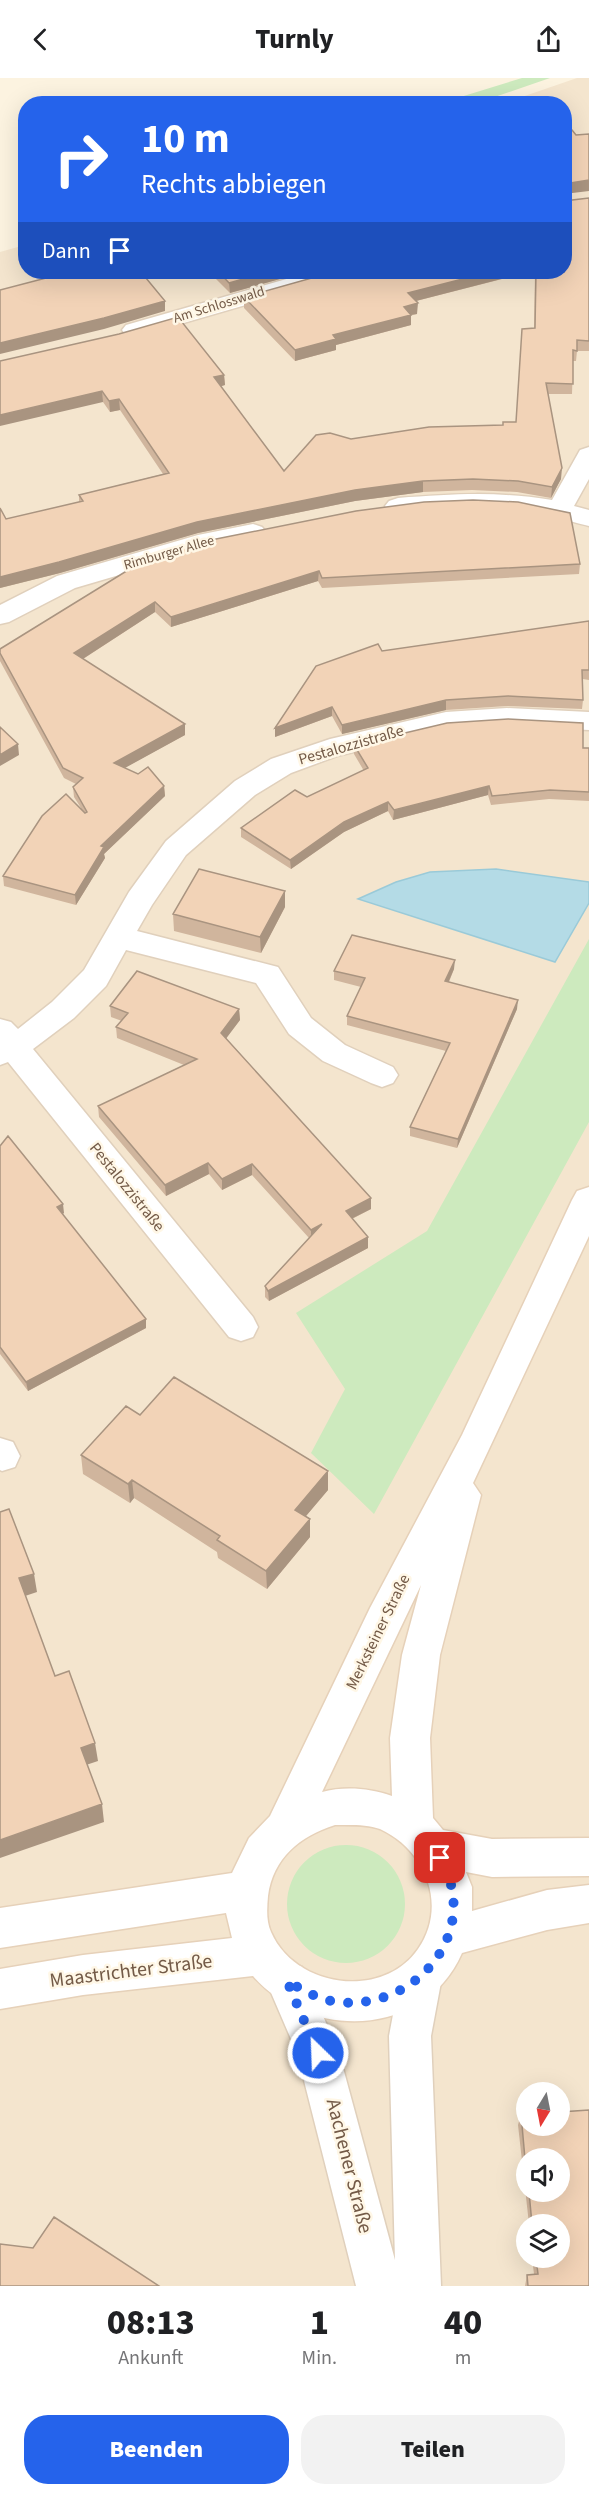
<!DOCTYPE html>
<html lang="de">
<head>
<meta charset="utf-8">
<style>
	:root { --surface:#fff; --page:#f2f2f2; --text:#202124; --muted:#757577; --accent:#2563eb }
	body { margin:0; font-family:"Source Sans 3",sans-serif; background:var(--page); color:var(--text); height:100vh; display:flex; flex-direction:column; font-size:22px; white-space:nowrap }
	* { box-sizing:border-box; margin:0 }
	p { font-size:20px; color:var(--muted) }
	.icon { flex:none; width:33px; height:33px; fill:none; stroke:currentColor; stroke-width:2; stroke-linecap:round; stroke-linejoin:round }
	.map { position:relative; height:2208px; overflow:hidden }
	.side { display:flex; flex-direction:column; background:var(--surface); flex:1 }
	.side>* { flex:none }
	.hud { position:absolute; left:18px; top:18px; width:554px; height:183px; border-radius:24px; box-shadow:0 6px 24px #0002; background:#2563eb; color:#fff; overflow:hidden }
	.needle { width:39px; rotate:190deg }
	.buttons { position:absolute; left:516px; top:2004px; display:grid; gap:12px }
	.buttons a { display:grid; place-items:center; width:54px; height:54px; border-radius:50%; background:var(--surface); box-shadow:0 6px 24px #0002; font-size:30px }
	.pin { position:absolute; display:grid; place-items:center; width:51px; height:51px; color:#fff; margin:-26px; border-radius:12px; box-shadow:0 3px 9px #0006 }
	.me { position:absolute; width:66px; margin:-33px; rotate:336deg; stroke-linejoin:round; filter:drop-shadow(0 0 4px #0008) }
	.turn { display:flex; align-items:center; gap:21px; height:126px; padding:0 24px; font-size:27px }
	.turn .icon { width:78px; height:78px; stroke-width:2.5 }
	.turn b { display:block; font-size:42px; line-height:51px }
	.then { display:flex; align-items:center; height:57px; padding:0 24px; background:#0003; gap:12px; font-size:22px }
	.eta { display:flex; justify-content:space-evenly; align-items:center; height:102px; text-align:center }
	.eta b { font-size:36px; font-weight:800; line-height:42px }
	.button { display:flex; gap:12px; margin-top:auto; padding:12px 24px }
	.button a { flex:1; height:69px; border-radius:24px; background:var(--accent); color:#fff; font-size:24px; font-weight:800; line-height:69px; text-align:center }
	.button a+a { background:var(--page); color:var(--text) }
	header { display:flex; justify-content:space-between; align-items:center; height:78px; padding:0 24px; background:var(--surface); font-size:27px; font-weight:800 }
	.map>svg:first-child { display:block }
	.residential { fill:#f4e5ce; fill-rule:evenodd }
	.green { fill:#cdeabe }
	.water { fill:#b4dbe6; stroke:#9acad8; stroke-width:1.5 }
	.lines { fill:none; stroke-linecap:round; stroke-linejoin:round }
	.street-casing { stroke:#e0d0bc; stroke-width:3 }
	.secondary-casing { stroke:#e6d1b9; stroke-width:3 }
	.street { fill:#fff; fill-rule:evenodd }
	.secondary { fill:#fff; fill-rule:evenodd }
	.wall { fill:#d0b59d; fill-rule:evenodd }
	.shaded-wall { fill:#a99480 }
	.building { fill:#f2d3b7; stroke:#a99480; stroke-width:1.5 }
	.route { stroke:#2563eb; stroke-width:10; stroke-dasharray:0 18 }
	.labels { text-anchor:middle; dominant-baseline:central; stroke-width:5; stroke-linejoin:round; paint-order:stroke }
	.far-street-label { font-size:14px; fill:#735a47; stroke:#fff7e6 }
	.street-label { font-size:16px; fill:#735a47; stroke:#fff7e6 }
	.near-street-label { font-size:20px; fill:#735a47; stroke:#fff7e6 }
</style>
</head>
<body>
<header><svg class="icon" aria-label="back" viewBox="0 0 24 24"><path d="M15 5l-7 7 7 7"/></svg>Turnly<svg class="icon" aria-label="share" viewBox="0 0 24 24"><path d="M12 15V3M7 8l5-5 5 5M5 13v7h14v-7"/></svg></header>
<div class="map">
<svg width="589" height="2208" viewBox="0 0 589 2208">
	<rect width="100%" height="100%" fill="#fcf3e0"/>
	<!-- residential -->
	<path class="residential" d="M577,0H589V2208H0V174L25,167L26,194H564V26L504,25ZM526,2014H560V2048H526ZM526,2080H560V2114H526ZM526,2146H560V2180H526Z"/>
	<!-- green -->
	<path class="green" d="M522,0H550L477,25H441Z
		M589,861V1044L374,1436L311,1375L345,1311L296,1235L427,1153Z
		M287 1826a59 59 0 1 1 118 0a59 59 0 1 1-118 0Z"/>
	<!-- water -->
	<path class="water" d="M496,791L589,804V825L555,884L358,821L396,804L430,794Z"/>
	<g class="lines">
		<defs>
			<path id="street" d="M311,194H345L342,199L142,257L134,259L126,257L122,252L126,247Z
				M589,369V401L574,428L589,432V448C564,442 541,434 516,432C476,428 437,432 398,436L389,433L385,428L389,423L398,420C454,416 496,413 552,422L580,372Z
				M253,446L262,449L266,454L262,459L211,470L75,510L9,544L0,546V527L57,498L198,457Z
				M507,630L589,634V652L507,648L446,652L337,678L291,695L255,717L186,777L152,827L137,853L278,889L311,940L345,967L393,989L398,997L393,1005L382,1009L371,1005L323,983L289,956L256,905L126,872L106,908L74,940L33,971L253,1239L258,1249L253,1259L241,1263L229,1259L8,984L0,987V941L11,944L18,951L52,924L84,892L129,814L166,763L235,703L271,681L330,661L446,634Z
				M0,1360L13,1364L20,1378L15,1389L2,1393L0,1392Z
				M421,1879L436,1885L442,1899L431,1958L441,2208H356L297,1975L266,1903L272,1889L287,1883L302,1889L339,1975L395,2182L389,1958L400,1899L406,1885Z"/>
			<path id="secondary" d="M589,1109V1158L473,1405L481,1417L440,1577L430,1660L433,1740L443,1752L492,1761L589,1760V1798L492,1799L466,1794L472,1809V1833L547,1812L589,1807V1845L547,1852L462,1875C425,1960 310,1963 253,1898L83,1917L0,1931V1891L83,1877L232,1860L226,1835L0,1870V1830L232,1795L249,1760L270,1738L370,1530L462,1357L572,1122L577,1113ZM421,1507L402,1577L390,1660L392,1718C370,1710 344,1708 322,1714ZM335,1747C349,1747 367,1746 380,1751C426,1772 448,1828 418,1871C383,1922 295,1910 271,1854C266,1843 267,1830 268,1818C273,1780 300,1758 335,1747Z"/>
		</defs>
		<!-- street casing -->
		<use href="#street" class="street-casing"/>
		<!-- secondary casing -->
		<use href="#secondary" class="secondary-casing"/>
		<!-- street -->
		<use href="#street" class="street"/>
		<!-- secondary -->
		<use href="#secondary" class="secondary"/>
	</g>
	<!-- wall -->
	<path class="wall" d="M589,120V273H577L576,283H573L572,316H548L561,401L551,420L517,414L472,412L423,414L355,423L198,455L60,495L0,510V430L6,441L79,424V417L163,396L120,332L110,334L103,324L0,283L224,297L225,307L221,308L284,393L351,361L503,347V344H516L534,250L535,194H564Z
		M209,194H305L230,215Z
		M333,194H529L416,223L417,236L411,237V247L336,267V272L295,283L244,230V219Z
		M146,481L580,486L579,496L322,510L318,503L171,549L155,534L83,581L185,657L124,690L164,708L165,718L104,776L105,780L76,827L4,808L3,798L81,730L74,719L73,709L76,706L64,700L0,583V571Z
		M589,543V602L583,601V622L582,631L507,628L446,632L342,656L332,638L275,659L382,573Z
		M354,667L589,670V723L549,721L491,727L488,717L393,742L388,733L344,754L291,791L241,759V750L364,693L354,676Z
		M285,829L261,875L174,853L173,836Z
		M454,891L449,904L517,931L457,1070L410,1058V1049L446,973L347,947V938L361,909L334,902V893Z
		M110,928L239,931L240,942L226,960L371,1120V1131L352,1141L368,1170L269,1223L265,1219V1208L309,1160L252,1097L222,1112L209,1096L166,1118L99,1039L98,1028L184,987L117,960L116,949L122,943L111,939Z
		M0,1068L64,1135L62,1136L146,1241V1250L28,1313L0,1276Z
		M140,1337L328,1393V1412L306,1438L310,1441V1459L267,1511L218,1480L217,1474L134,1420L130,1425L83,1396L81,1377Z
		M589,2032V2208H525L527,2197L534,2196L532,2180H560V2146H529L518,2047L521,2036H526V2048H560V2034ZM526,2080H560V2114H526Z"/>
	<!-- shaded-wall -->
	<path class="shaded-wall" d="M589,102V113L564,116V106Z
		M268,194H305L230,215L229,205Z
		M490,194H529L408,225V215Z
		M165,223V233L104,251L0,276V265Z
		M418,225L417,236L411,237V247L336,267V272L295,283V272L404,229Z
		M224,297L225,307L215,310L214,299Z
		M102,313L103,324L0,348V337Z
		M119,321L120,332L110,334L109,323Z
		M562,390L561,401L551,420L552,409Z
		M423,403V414L355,423L198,455L60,495L0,510V499L197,444L355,412Z
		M319,493L318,503L171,549V539Z
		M155,524V534L75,586L74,575Z
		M446,622V632L342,656V647Z
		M332,629V638L275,659V650Z
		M185,646V657L114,696V685Z
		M18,666L19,677L0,688V677Z
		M164,708L165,718L104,776L105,780L76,827L75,817L101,768Z
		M489,708L488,717L393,742L394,732Z
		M388,724V733L344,754L291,791L290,782L344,744Z
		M285,813V829L261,875L260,859Z
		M455,882L454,891L445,912V903Z
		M518,922L517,931L457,1070L458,1061Z
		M239,931L240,942L222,966L221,955Z
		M208,1085L209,1096L166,1118L165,1107Z
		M252,1086V1097L222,1112V1101Z
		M371,1120V1131L345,1144L346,1133Z
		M63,1126L64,1135L58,1139L57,1129Z
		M322,1146L311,1163V1152Z
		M368,1159V1170L269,1223L268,1213Z
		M146,1241V1250L28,1313L26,1304Z
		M328,1393V1412L295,1451V1432Z
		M132,1402L134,1420L130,1425L128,1406Z
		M310,1441V1459L267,1511L266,1493Z
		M34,1496L37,1514L22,1519L19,1500Z
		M95,1665L98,1683L83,1688L81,1670Z
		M102,1726L104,1744L0,1780V1762Z"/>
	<!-- building -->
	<path class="building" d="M572,52L576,57L589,56V102L564,106V53Z
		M589,120V263L577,262V273L573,272V306L546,305L562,390L552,409L518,403L473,401L423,403L355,412L197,444L59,484L0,499V430L6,441L83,423L79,417L169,395L119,321L109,323L102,313L0,337V283L119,256L178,239L224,297L214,299L284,393L316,357L330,355L351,361L429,349L503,347V344H516L522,251L535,250L536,194H564V123Z
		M69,194H141L165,223L104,240L0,265V212Z
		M219,194H268L229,205Z
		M333,194H490L408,215L418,225L404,229L411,237L333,257L336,261L295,272L244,219Z
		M473,422L518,424L570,435L580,486L322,500L319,493L171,539L155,524L74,575L185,646L114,685L138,696L148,689L164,708L101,768L104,769L75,817L3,798L42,738L66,716L85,735L87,734L73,709L83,700L63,690L0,575V571L146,481L211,462L356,433L424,424Z
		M589,543V592H582L583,622L508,618L446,622L342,647L332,629L275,650L316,588L378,566L382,573Z
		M508,641L583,645V670H589V714L550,712L492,718L489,708L394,732L388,724L344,744L290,782L241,750L295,712L307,719L368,690L354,667L447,645Z
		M0,649L18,666L0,677Z
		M199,791L285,813L260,859L173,836Z
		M352,857L455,882L445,903L518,922L458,1061L410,1049L450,965L347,938L365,900L334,893Z
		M137,893L239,931L221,955L371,1120L346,1133L368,1159L268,1213L265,1208L322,1146L311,1152L252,1086L222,1101L208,1085L165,1107L98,1028L197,981L116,949L128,935L110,928Z
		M8,1058L63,1126L57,1129L146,1241L26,1304L0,1269V1068Z
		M174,1299L328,1393L295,1432L310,1441L266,1493L217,1462L220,1458L132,1402L128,1406L81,1377L126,1328L140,1337Z
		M9,1431L34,1496L19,1500L55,1598L69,1593L95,1665L81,1670L102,1726L0,1762V1434Z
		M589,2032V2208H528L527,2197L538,2196L536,2180H560V2146H532L529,2114H560V2080H526V2092L521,2036H526V2048H560V2034Z
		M54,2139L159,2208H0V2166L33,2170Z"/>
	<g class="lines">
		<!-- route -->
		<path class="route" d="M318,1975L287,1903C303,1912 319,1922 338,1924C417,1933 483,1853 440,1780"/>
	</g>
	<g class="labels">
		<!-- far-street labels -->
		<g class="far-street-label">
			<text transform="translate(219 227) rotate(-17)">Am Schlosswald</text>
			<text transform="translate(169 475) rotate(-16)">Rimburger Allee</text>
		</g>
		<!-- street labels -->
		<g class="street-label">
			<text transform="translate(351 667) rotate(-16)">Pestalozzistraße</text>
			<text transform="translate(127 1109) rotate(51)">Pestalozzistraße</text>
			<text transform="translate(378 1554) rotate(-64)">Merksteiner Straße</text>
		</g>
		<!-- near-street labels -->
		<g class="near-street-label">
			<text transform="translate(131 1893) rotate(-7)">Maastrichter Straße</text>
			<text transform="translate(349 2088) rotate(76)">Aachener Straße</text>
		</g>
	</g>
</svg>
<div class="buttons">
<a><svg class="needle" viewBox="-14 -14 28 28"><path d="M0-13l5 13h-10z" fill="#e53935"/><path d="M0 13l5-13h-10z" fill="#757577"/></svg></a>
<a><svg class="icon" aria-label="sound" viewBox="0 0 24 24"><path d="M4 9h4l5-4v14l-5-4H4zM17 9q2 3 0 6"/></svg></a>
<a><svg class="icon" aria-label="layers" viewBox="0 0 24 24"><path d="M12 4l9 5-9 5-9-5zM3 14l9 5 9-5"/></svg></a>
</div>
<div class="pin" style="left:440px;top:1780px;background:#d93025"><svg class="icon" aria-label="arrive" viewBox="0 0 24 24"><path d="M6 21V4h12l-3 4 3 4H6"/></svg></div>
<svg class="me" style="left:318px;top:1975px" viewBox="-20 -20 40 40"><circle r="17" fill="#2563eb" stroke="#fff" stroke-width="3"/><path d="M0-11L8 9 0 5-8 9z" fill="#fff"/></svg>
<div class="hud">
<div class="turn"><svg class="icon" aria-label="right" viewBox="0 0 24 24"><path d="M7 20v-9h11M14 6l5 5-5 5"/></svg><div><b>10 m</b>Rechts abbiegen</div></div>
<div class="then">Dann<svg class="icon" aria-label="arrive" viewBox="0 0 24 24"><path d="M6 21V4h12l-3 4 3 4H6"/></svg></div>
</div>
</div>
<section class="side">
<div class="eta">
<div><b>08:13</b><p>Ankunft</p></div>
<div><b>1</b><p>Min.</p></div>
<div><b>40</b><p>m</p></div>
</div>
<div class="button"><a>Beenden</a><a>Teilen</a></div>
</section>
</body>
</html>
